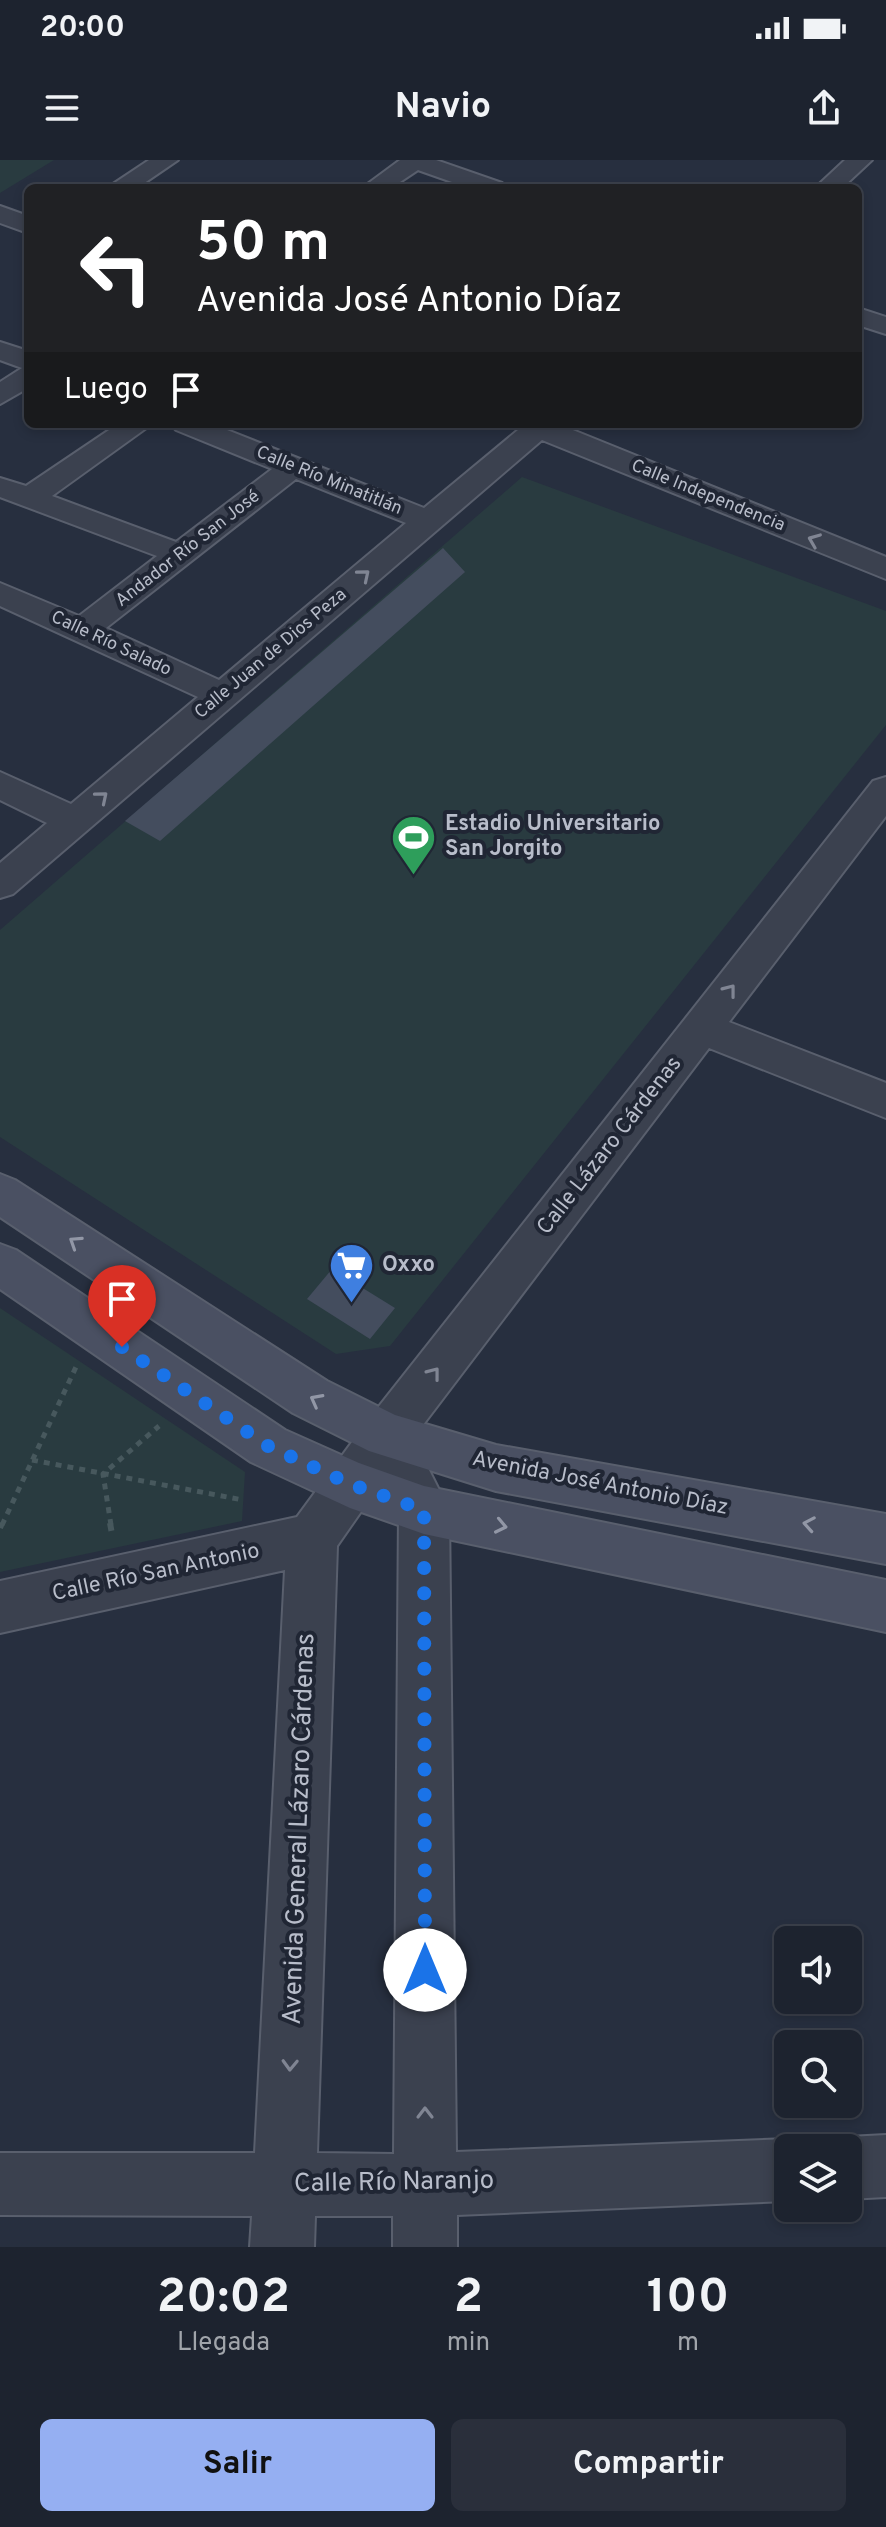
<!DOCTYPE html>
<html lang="es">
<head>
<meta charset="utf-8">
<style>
	:root { --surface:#1d232f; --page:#2a2f3b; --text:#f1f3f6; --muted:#a0a4aa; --line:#3b404b; --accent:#95aff2 }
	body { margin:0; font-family:Overpass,sans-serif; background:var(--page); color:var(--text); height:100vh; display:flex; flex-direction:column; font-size:30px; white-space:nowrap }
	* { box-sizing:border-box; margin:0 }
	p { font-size:26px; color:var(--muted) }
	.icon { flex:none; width:44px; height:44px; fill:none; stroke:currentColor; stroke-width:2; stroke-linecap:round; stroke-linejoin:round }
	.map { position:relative; height:2087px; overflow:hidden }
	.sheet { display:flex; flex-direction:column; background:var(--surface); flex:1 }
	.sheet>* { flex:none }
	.guide { position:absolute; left:24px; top:24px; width:838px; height:244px; border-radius:12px; box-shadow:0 4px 12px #0003,0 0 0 2px var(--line); background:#202124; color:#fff; overflow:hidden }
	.buttons { position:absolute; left:774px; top:1766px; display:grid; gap:16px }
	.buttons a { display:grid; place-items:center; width:88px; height:88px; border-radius:12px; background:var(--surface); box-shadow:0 4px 12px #0003,0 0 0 2px var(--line); font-size:40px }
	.pin { position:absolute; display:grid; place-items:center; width:68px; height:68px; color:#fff; margin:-82px -34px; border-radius:50% 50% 50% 0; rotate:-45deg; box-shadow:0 0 8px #0007 }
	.pin .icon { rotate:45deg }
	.me { position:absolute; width:88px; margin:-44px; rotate:0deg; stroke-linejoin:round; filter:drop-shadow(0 0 6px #0008) }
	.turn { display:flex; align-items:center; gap:28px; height:168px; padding:0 40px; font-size:36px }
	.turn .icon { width:104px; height:104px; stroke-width:2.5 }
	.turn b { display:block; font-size:56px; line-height:68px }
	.then { display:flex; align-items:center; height:76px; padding:0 40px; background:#0003; gap:16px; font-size:30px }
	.eta { display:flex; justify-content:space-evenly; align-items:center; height:136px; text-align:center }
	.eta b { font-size:48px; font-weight:700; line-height:56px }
	.button { display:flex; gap:16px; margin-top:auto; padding:16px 40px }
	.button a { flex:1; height:92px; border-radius:12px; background:var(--accent); color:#111; font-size:32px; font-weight:700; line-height:92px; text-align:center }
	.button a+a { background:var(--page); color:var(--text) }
	.status { display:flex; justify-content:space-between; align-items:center; height:56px; padding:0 40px; background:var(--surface); direction:ltr }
	.status svg { height:22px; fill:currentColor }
	header { display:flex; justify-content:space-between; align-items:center; height:104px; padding:0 40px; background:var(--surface); font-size:36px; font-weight:700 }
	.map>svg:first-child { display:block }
	.green { fill:#293b40 }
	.building { fill:#444d5e }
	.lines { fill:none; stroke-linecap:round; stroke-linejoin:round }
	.street-casing { stroke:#595f6d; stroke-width:4 }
	.secondary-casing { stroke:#595f6d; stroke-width:4 }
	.path-far1 { stroke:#47585d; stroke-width:5; stroke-dasharray:6 6; stroke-linecap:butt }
	.path { stroke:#47585d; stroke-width:6; stroke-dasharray:8 8; stroke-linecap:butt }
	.street { fill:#3b414f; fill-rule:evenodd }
	.secondary { fill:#4a5062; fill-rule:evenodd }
	.oneway { stroke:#808593 }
	.oneway2 { stroke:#9297a6 }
	.route { stroke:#1a73e8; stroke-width:14; stroke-dasharray:0 25.2 }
	.labels { text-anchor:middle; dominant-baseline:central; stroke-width:8; stroke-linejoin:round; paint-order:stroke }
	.far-street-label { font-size:18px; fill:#b8bdca; stroke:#202634 }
	.poi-label { font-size:22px; font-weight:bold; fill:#b8bdca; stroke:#202634; text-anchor:start }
	.street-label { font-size:22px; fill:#b8bdca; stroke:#202634 }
	.near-street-label { font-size:26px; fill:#b8bdca; stroke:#202634 }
</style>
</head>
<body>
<div class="status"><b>20:00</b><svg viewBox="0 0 49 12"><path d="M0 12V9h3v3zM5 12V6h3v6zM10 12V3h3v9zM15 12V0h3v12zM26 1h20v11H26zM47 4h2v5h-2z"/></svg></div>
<header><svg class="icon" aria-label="menu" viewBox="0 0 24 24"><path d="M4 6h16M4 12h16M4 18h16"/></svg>Navio<svg class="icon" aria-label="share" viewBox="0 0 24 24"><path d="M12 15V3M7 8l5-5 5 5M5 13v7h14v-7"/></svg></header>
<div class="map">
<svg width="886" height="2087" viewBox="0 0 886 2087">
	<rect width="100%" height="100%" fill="#272f3f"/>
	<!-- green -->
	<path class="green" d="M0,0H54L0,33Z
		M522,317L886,451V565L390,1186L336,1194L0,977V770Z
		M0,1148L245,1312L242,1361L0,1412Z"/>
	<!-- building -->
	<path class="building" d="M443,388L465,412L160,681L125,661Z
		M332,1109L395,1148L370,1179L307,1139Z"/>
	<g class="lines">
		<defs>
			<path id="street" d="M149,0H178L137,28H107Z
				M400,0H436L502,23L505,28H469L418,10L391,28H362Z
				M845,0H872L842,28H815Z
				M0,46L28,56V73L0,63Z
				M858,148L886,157V174L858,165Z
				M0,182L28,191V228L0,244V222L22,208L0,200Z
				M118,264H152L52,336L176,382L272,309L176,270L171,264H212L424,348L518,270L514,264H558L886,397V419L542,280L13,734L0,738V703L47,663L0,640V612L71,644L198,537L0,446V423L79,456L157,396L0,337V318L26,326ZM296,319L406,363L219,520L106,468Z
				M886,617V656L729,862L886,923V958L709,888L413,1278L449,1350L456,1992L788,1979L810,1988H788V2041L457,2055V2087H393V2056H315L314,2087H250L252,2056L0,2055V1993H255L285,1410L0,1473V1421L297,1357L369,1259L873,621ZM383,1320L399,1352L394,1994L317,1993L337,1386Z
				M886,1975V2037L848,2039V1988L826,1986L848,1977Z"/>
			<path id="secondary" d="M0,1014L15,1020L327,1221L395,1255L496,1285L886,1354V1404L496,1331L369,1291L293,1253L0,1057Z
				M0,1084L16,1090L285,1270L359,1303L424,1326L886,1420V1472L424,1374L350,1348L251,1302L0,1129Z"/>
		</defs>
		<!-- street casing -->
		<use href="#street" class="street-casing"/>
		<!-- secondary casing -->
		<use href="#secondary" class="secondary-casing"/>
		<!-- path-far1 -->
		<path class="path-far1" d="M32,1300L243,1340
			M2,1365L76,1207
			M111,1365L103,1314L159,1266"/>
		<!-- path -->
		<path class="path" d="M110,1363L112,1374
			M0,1368L2,1363"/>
		<!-- street -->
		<use href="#street" class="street"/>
		<!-- secondary -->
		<use href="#secondary" class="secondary"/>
	</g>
	<!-- one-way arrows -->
	<defs><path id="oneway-chevron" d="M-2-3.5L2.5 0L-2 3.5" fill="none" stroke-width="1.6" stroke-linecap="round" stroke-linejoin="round" transform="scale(2)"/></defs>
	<g class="oneway">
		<use href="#oneway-chevron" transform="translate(814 380) rotate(-158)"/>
		<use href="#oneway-chevron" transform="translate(364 415) rotate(-40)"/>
		<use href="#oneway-chevron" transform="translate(102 637) rotate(-40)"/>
		<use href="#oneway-chevron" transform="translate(730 830) rotate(-52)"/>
		<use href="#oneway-chevron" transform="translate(434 1213) rotate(-52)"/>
		<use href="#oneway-chevron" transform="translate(290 1905) rotate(92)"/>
		<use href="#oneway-chevron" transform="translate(425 1953) rotate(-90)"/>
	</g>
	<g class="oneway2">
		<use href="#oneway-chevron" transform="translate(75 1082) rotate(-147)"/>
		<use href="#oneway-chevron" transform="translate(316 1240) rotate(-152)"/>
		<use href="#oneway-chevron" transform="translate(809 1364) rotate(-170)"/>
		<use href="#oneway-chevron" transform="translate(501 1366) rotate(12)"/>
	</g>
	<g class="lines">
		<!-- route -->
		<path class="route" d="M122,1187L268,1286L350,1324L424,1350L425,1810"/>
	</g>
	<!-- icons -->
	<defs>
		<symbol id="stadium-pin" viewBox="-11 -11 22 30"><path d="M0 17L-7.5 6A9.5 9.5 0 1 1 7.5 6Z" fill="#2e9e5b" stroke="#202634"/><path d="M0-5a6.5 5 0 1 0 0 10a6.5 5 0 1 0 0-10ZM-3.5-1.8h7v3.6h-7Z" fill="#fff"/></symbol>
		<symbol id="supermarket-pin" viewBox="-11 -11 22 30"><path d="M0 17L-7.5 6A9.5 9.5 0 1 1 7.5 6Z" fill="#3f7fe0" stroke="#202634"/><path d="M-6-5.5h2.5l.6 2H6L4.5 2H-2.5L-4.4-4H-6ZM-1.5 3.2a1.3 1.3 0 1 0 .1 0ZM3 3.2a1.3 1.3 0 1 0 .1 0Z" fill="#fff"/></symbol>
	</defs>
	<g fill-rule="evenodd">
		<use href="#stadium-pin" x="388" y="652" width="51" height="69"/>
		<use href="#supermarket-pin" x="326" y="1080" width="51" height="69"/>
	</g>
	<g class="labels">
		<!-- far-street labels -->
		<g class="far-street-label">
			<text transform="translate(329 321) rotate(22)">Calle Río Minatitlán</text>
			<text transform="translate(708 336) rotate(22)">Calle Independencia</text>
			<text transform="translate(188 389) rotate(-38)">Andador Río San José</text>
			<text transform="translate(111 484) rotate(25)">Calle Río Salado</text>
			<text transform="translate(271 494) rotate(-40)">Calle Juan de Dios Peza</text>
		</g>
		<!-- poi labels -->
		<g class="poi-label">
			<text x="445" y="664">Estadio Universitario<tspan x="445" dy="25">San Jorgito</tspan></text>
			<text x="382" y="1105">Oxxo</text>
		</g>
		<!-- street labels -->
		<g class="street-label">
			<text transform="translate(610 986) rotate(-52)">Calle Lázaro Cárdenas</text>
			<text transform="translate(600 1324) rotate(11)">Avenida José Antonio Díaz</text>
			<text transform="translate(156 1413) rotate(-12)">Calle Río San Antonio</text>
		</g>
		<!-- near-street labels -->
		<g class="near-street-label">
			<text transform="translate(300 1669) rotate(-88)">Avenida General Lázaro Cárdenas</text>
			<text transform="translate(394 2023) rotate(-1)">Calle Río Naranjo</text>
		</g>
	</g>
</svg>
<div class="buttons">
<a><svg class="icon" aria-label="sound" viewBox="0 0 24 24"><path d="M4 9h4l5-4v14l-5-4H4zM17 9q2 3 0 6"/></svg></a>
<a><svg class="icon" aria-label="search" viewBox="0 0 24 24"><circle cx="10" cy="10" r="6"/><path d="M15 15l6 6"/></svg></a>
<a><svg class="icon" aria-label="layers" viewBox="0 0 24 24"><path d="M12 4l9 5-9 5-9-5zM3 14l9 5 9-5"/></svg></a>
</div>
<div class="pin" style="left:122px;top:1187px;background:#d93025"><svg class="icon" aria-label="arrive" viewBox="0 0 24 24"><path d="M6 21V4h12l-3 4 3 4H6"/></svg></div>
<svg class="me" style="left:425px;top:1810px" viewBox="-20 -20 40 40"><circle r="19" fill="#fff"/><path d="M0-13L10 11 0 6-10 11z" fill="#1a73e8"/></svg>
<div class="guide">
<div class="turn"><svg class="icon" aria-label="left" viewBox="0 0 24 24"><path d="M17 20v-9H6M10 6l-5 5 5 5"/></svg><div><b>50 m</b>Avenida José Antonio Díaz</div></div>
<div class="then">Luego<svg class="icon" aria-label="arrive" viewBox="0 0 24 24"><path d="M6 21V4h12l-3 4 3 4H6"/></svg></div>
</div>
</div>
<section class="sheet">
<div class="eta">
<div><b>20:02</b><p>Llegada</p></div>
<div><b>2</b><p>min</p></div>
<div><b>100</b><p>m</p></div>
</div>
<div class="button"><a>Salir</a><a>Compartir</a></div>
</section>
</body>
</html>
